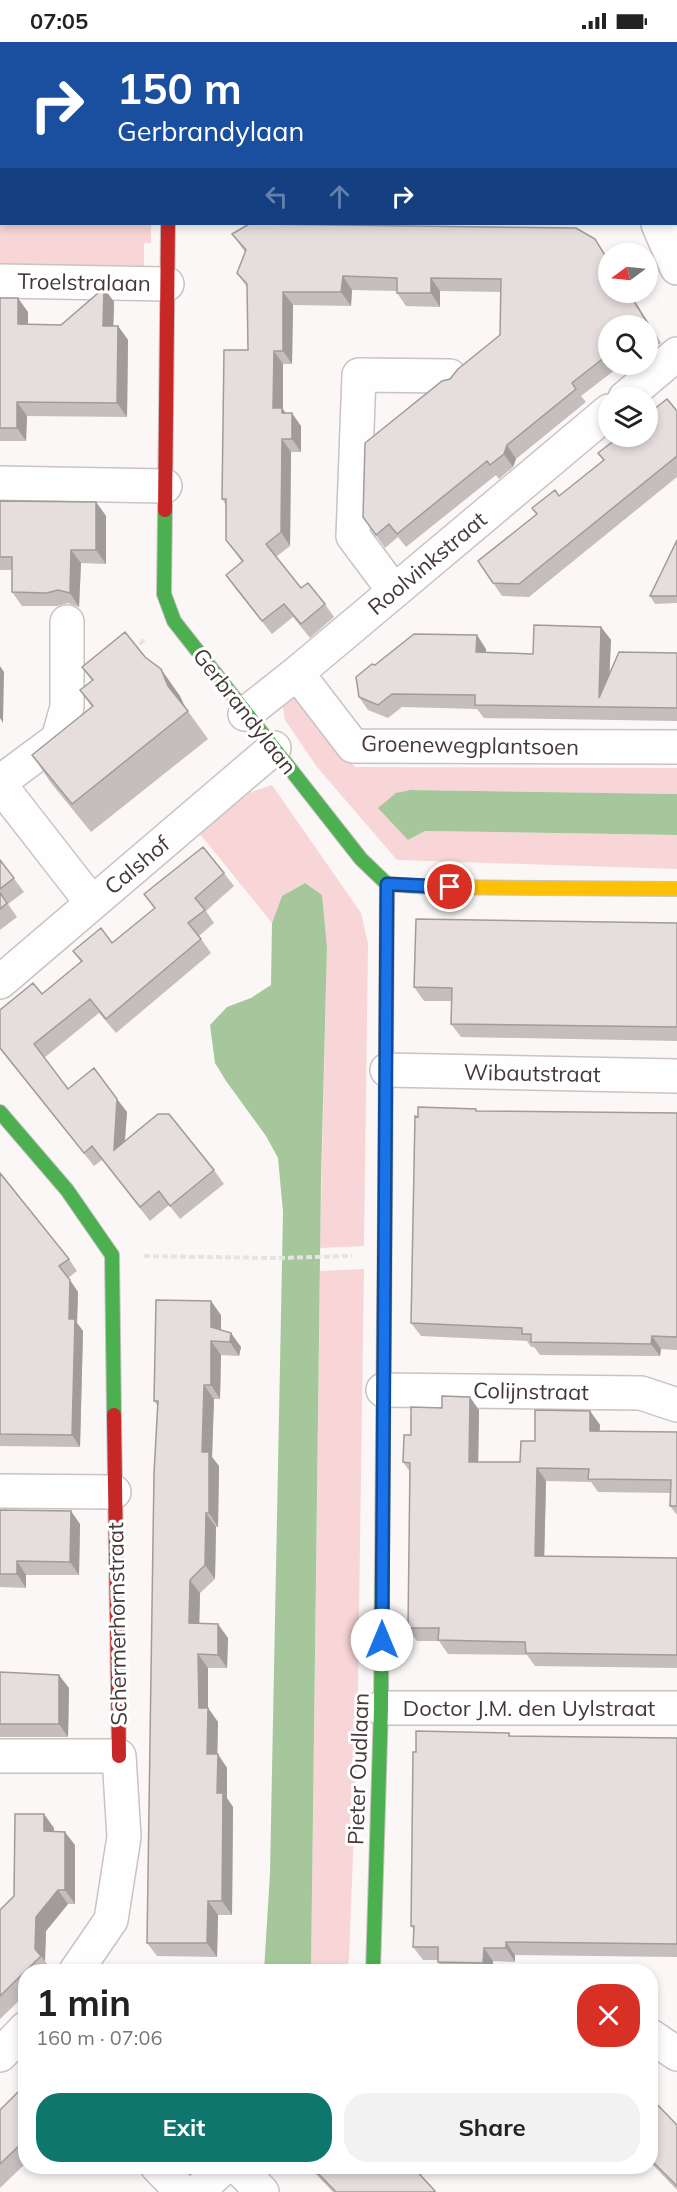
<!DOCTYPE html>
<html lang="en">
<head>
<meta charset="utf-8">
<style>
	:root { --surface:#fff; --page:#f2f2f2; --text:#222; --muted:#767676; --accent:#0f766e }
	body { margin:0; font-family:Mulish,sans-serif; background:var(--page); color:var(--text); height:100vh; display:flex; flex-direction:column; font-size:22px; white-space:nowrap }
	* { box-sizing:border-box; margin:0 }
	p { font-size:20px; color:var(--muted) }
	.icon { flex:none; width:33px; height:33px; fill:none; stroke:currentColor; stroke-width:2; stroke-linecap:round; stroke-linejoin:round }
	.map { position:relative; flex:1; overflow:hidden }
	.drawer { position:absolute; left:18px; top:1922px; width:640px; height:210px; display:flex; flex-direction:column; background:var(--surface); border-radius:24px; box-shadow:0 3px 9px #0003 }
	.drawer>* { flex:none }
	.banner { position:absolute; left:0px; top:0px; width:678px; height:183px; box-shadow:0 3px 9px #0003; background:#1a4fa0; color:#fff; overflow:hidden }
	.needle { width:39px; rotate:255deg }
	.tools { position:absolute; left:598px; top:201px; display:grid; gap:12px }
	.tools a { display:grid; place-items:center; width:60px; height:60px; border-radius:50%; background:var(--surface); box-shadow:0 3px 9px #0003; font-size:30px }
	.pin { position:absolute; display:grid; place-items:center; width:51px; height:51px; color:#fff; margin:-26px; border:3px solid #fff; border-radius:50%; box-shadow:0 2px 6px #0007 }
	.me { position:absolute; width:66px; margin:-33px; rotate:0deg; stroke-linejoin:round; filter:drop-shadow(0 0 4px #0008) }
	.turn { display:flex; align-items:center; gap:21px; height:126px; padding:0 18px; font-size:27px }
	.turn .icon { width:78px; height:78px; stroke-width:2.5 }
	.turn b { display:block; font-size:42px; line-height:51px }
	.lanes { display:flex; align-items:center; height:57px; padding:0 18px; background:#0003; justify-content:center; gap:30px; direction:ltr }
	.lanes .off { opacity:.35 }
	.round { display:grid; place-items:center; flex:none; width:63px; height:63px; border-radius:24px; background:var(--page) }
	.summary { display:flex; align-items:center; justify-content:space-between; height:102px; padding:0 18px }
	h1 { font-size:36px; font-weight:700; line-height:45px }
	.primary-button { display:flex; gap:12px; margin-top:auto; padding:12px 18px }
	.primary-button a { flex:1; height:69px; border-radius:24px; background:var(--accent); color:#fff; font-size:24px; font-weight:700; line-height:69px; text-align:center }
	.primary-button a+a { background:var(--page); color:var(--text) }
	.status { display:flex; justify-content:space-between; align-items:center; height:42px; padding:0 30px; background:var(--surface); direction:ltr }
	.status svg { height:16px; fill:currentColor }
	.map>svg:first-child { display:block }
	.green { fill:#f8d5d7 }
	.water { fill:#a6c79b }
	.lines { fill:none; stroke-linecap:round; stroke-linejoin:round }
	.street-casing { stroke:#cbc2c2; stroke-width:36 }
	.fast-casing { stroke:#cbc2c2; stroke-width:16 }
	.slow-casing { stroke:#cbc2c2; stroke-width:16 }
	.jam-casing { stroke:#cbc2c2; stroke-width:16 }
	.path { stroke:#e6e3e3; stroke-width:4; stroke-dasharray:6 3; stroke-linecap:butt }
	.street { stroke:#fefefe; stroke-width:33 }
	.fast { stroke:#4caf50; stroke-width:14 }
	.slow { stroke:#ffc107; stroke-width:14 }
	.jam { stroke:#c62828; stroke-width:14 }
	.wall { fill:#c6bebe }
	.shaded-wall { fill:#a19b9b }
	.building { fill:#e6dddd; stroke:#a19b9b; stroke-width:1.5 }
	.route-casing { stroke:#114b97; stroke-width:15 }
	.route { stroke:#1a73e8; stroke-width:10 }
	.labels { text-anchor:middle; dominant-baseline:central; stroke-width:6; stroke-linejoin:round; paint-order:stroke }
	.street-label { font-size:22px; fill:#473839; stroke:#fff }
</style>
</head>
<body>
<div class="status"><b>07:05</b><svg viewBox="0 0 49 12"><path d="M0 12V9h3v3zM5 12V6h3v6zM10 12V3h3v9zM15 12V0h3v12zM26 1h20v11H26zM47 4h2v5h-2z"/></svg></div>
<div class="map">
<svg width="677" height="2150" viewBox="0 0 677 2150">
	<rect width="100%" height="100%" fill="#fbf7f7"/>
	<!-- green -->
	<path class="green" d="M0,92L2,182H151V201H144V224L0,223Z
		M299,652L355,725L677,726V752L411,748L408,798L425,789L677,793V827L397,818L317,725L285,678L283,665Z
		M272,743L361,871L368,901L364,1204L320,1206L327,905L322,853L304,841L282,854L272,881L199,791L249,751Z
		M364,1227L357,1708L349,1917L346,1929H311L320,1229Z"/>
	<!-- water -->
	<path class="water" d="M411,748L677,752V793L425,789L408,798L378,766L396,751Z
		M305,841L322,853L327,905L321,1140L311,1929H264L270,1831L283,1170L278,1116L266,1094L226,1039L215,1021L210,983L227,965L251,956L271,943L272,881L282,854Z"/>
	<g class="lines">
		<defs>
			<path id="street" d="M668,0L670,2
				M183,2L184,0
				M676,84L677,83
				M0,108H2
				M658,182L677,226
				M0,239L167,242
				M625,356L677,312
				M0,441L165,444
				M394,549L353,494L359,333L450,334
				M297,631L353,704L677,705
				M245,672L297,631L609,369
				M0,740L58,697L67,665V580
				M0,743L92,861
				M0,940L274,706
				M387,1028L677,1034
				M383,1348L641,1351L677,1363
				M0,1449L114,1450
				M381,1666H677
				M0,1714H119L124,1795L111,1878L76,1929
				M651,1994L677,2012
				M0,2013L26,1986
				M157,2124L182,2150
				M237,2124L262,2150
				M197,2150L225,2124"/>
			<path id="fast" d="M165,468L164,552L174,579L361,817L387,842L428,845
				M0,1070L67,1148L112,1213L114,1373
				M385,1164L387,842
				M373,1929L381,1666L382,1513"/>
			<path id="slow" d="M428,845L677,847
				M382,1513L385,1164"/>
			<path id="jam" d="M165,468L168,182
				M114,1373L119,1714"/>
		</defs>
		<!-- street casing -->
		<use href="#street" class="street-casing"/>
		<!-- fast casing -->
		<use href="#fast" class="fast-casing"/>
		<!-- slow casing -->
		<use href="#slow" class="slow-casing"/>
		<!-- jam casing -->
		<use href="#jam" class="jam-casing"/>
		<!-- path -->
		<path class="path" d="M133,608L145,597
			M144,1214L275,1216L352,1214"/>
		<!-- street -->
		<use href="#street" class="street"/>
		<!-- fast -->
		<use href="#fast" class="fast"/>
		<!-- slow -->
		<use href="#slow" class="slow"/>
		<!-- jam -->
		<use href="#jam" class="jam"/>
	</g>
	<!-- wall -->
	<path class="wall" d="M331,0H376L375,2H333Z
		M547,0H631L634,2H549Z
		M0,46H2V88H0Z
		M232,192L595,197L604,210L661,301L648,309V284H609V322H624L611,331L581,354L586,360L516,417L513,425L499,437L496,433L406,505L398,495L385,506L363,475L450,337L500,293L501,250L440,249V265L406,264L397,251V249L352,248L351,264L293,263L292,322H283V367L285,371L301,384V410H291L290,504L276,515L301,546L325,562L334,575L310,596L293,575L272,592L235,546L226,533L242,520L226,498V463L222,457L248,308L247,245L237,231L245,210Z
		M104,246L114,260L113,284H118L128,298L127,375L27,374L26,399H0V256L28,270V282L61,283Z
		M677,369V435L529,555L502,554L478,519L604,419L598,411Z
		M0,459L96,460L106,474V522L81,521L79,565L68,561L57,564H22L12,550V528H0Z
		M677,498V561L655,562L650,554Z
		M601,585L611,598L609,632L677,611V679L484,676L477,667L402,665L388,676L368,668L359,655L375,623L486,607V611L533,612Z
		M145,615L180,654L185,665L208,697L91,790L51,741L32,713L92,665L80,648L92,639L82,625Z
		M0,818L24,850L8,862L17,875L0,888Z
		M224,831L234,844L206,869L214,881L199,894L211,911L116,991L99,971L44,1016L68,1047L127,1070L125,1099L214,1128L224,1142L180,1177L169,1163L150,1179L102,1118L94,1124L0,1007V968L42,952L81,920L73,909L112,901L155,867L144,852Z
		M677,881V999L461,995L451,982V959H424L414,945Z
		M478,1069L677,1071V1308L661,1307L660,1314L540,1313L534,1305H531L527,1299L421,1294L411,1281L418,1075Z
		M0,1131L69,1217L77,1229L68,1236L78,1250L77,1281L83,1289L80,1405L0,1404Z
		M221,1273V1288L241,1305L239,1314L221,1313L220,1357H214L212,1415L219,1424L218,1485H216L215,1537L200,1551L199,1582L228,1596L227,1626H208V1666L218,1680L217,1712L227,1726V1757L233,1765L232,1873H218L217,1915L157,1914L147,1901L157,1363L154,1359Z
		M442,1366L479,1368L478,1420H520L535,1399L590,1369L600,1383L599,1389L677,1390V1473L670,1464L671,1451L598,1450L591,1440L546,1439L544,1514L677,1516V1626L535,1624L527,1613L448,1612L439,1599H417L408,1586L410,1430L403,1420L411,1393Z
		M0,1468L80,1482L79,1533H26V1546L0,1545Z
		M0,1630L69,1646L68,1695H0Z
		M509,1691L511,1694L677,1696V1915L515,1913V1920L493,1919V1929H444L438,1920V1918H423L413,1905L414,1888L411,1884L416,1710Z
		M54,1786V1789L75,1803V1862H68L46,1889L45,1919L51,1928L50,1929H26V1952L0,1977V1868L14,1854Z
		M26,2044V2121L0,2146V2068Z
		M651,2056L677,2083V2148L651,2121Z
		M43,2124H52L47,2128Z
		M308,2124H412L436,2150H333Z"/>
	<!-- shaded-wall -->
	<path class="shaded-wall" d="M104,0H123L122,2H103Z
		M294,0H312L311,2H293Z
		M359,0H376L375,2H358Z
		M519,0H532L531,2H518Z
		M343,234L352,248L351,264L341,250Z
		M431,236L440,249V265L431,251Z
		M104,246L114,260L113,297L103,284Z
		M283,250L293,263L292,322L283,309Z
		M628,250H629L661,301L652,288Z
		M18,256L28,270V296L18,282Z
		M118,284L128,298L127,375L117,361Z
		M274,309L283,322V367L291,379L273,366Z
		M17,360L27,374L26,399L17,386Z
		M292,371L301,384V410L292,397Z
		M282,397L291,410L290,504L281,490Z
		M507,403L516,417L513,425L504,412Z
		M96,460L106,474V522L96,508Z
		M71,508L81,521L79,565L70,551Z
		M601,585L611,598L608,665L599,656Z
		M477,593L486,607V624L476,610Z
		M0,624L4,630L3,681L0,676Z
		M161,627L180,654L188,672L168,644Z
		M117,1057L127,1070L123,1121L114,1108Z
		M70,1238L78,1250L77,1281L83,1289L80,1405L72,1393L69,1277Z
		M211,1259L221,1273V1299L211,1285Z
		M231,1291L241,1305L239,1314L230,1300Z
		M652,1294L661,1307L660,1314L651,1302Z
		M211,1299L221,1313L220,1357L211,1343Z
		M204,1343L214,1357L212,1415L219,1424L218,1485L209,1471L202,1410Z
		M470,1355L479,1368L478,1433L469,1420Z
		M590,1369L600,1383L599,1402L590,1389Z
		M537,1426L546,1439L544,1527L535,1514Z
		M71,1469L80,1482L79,1533L70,1520Z
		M206,1471L216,1485L215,1537L205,1523Z
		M17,1519L26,1533V1546L17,1532Z
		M190,1538L200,1551L199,1595L189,1581Z
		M218,1582L228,1596L227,1626L218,1613Z
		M198,1612L208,1626V1674V1666L218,1680L217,1725L207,1712L199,1666Z
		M59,1633L69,1646L68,1695L59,1682Z
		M218,1712L227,1726V1756L233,1765L232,1873L222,1859L217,1751Z
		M44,1772L54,1786V1803L44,1789Z
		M65,1790L75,1803V1862L65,1848Z
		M58,1848L68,1862L46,1889L45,1919L35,1907L36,1875Z
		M208,1859L218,1873L217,1915L207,1901Z
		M506,1900L515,1913V1920L506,1906Z
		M484,1906L493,1919V1929H489L483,1921Z"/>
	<!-- building -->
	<path class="building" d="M49,0H104L103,2H49Z
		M280,0H294L293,2H282Z
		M340,0H359L358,2H342Z
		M439,0H519L518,2H442Z
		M557,0H631L634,2H559Z
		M0,46H2V74H0Z
		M249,182L576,186L595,197L609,220V250H628L652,288L648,290V284H609V313L601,318L572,341L576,347L507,403L504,412L490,423L487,419L397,492L389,482L376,493L363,475L365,401L442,339L450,337L458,327L500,293L501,237L431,236V251H397V236L343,234L341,250H283V309H274L273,366H282V371H292V397H282L281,490L266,502L301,546L308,541L325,562L301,582L284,562L262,579L226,533L243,519L226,498V457H222L224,308H248L247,242L237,231L246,208L232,192Z
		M104,246L103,284H118L117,361L17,360V386H0V256H18V282L61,283Z
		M667,357L677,369V414L519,542L493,541L478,519L537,472L532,466L555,448L559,454L604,418L598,411L620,394H648V372Z
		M0,459L96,460V508H71L70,551L58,548L47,551L12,550V515H0Z
		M677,498V554H650L667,519Z
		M534,583L601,585L599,656L619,610L677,611V666L475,663V653L392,652L378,663L359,655L356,635L372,622L375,623L414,592L477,593L476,610L533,612Z
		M125,590L145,615L161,627L168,644L188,669L72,762L32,713L93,664L80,648L93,638L82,625Z
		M203,805L224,831L195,856L205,868L188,881L201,897L106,977L90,957L34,1002L68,1047L94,1026L117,1057L114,1108L158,1072H169L214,1128L170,1164L159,1149L140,1165L92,1104L84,1111L0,1006V968L33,941L42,952L82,919L73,909L101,886L112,901L155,866L144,852Z
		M0,818L14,836L0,847Z
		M0,851L7,861L0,867Z
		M416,877L677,881V985L451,982L452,946L414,945Z
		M418,1065L476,1067V1069L677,1071V1295L652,1294L651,1302L531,1300V1292H522V1286L411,1281L415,1074L418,1075Z
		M0,1131L69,1217L59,1224L70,1238L69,1277H75L72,1393L0,1392Z
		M156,1258L211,1259V1285L231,1291L230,1300L211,1299V1343H204L202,1410H209V1471H206L205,1523L190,1538L189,1581L218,1582V1613L198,1612L199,1666H208L207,1712H218L217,1751H223L222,1859H208L207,1901H147L154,1431L158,1359H154Z
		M442,1354L470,1355L469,1420H520L521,1399H535V1368L590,1369V1389L677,1390V1464H670L671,1438L588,1437L589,1427L537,1426L535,1514L677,1516V1613L526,1611L525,1600L438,1598L439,1586H408L410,1421L403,1420L404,1393H411V1365L442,1366Z
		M0,1468L71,1469L70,1520L17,1519V1532H0Z
		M0,1630L59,1633V1682H0Z
		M416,1689L509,1691V1694L677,1696V1902L506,1900V1906H484L483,1921L438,1920V1905H413L414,1884H411L413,1710H416Z
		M15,1772H44V1789L65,1790V1848H58L36,1875L35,1907L41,1914L0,1954V1868L14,1854Z
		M25,2043L26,2044V2102L23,2100L0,2122V2068Z
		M651,2056L677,2083V2144L651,2118Z
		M311,2124H412L435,2149L433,2150H336Z"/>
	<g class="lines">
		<defs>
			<path id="route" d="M382,1598L387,842L450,845"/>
		</defs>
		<!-- route casing -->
		<use href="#route" class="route-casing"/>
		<!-- route -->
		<use href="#route" class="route"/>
	</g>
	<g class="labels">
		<!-- street labels -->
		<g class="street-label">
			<text transform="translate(84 240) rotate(1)">Troelstralaan</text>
			<text transform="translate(427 521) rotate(-40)">Roolvinkstraat</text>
			<text transform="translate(245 669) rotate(52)">Gerbrandylaan</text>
			<text transform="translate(470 703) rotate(1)">Groenewegplantsoen</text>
			<text transform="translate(137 823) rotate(-40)">Calshof</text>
			<text transform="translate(532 1031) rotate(1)">Wibautstraat</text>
			<text transform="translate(531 1349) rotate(1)">Colijnstraat</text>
			<text transform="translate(117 1582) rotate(-91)">Schermerhornstraat</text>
			<text x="529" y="1666">Doctor J.M. den Uylstraat</text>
			<text transform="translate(358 1727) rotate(-88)">Pieter Oudlaan</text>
		</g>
	</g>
</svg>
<div class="tools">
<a><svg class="needle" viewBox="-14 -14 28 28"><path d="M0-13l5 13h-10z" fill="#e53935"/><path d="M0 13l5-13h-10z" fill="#767676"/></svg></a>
<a><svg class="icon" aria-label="search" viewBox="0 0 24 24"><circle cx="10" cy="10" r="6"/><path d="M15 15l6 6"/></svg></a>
<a><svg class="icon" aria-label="layers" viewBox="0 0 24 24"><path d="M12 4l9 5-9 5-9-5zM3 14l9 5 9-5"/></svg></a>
</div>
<div class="pin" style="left:450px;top:845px;background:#d93025"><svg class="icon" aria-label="arrive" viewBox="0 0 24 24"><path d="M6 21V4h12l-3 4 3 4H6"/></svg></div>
<svg class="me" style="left:382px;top:1598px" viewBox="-20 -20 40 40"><circle r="19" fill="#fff"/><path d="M0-13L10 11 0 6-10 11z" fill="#1a73e8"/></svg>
<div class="banner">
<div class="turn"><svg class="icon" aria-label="right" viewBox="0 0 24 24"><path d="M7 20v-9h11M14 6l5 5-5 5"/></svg><div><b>150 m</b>Gerbrandylaan</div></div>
<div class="lanes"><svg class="icon off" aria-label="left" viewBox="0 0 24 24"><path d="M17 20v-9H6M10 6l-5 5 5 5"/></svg><svg class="icon off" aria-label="ahead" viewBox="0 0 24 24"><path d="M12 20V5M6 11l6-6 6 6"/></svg><svg class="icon" aria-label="right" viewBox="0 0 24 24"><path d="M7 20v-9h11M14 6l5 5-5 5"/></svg></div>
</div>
<section class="drawer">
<div class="summary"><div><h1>1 min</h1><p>160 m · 07:06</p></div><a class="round" style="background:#d93025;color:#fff"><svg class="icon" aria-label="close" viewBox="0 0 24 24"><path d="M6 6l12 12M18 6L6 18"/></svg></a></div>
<div class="primary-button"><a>Exit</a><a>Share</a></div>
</section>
</div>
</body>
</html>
